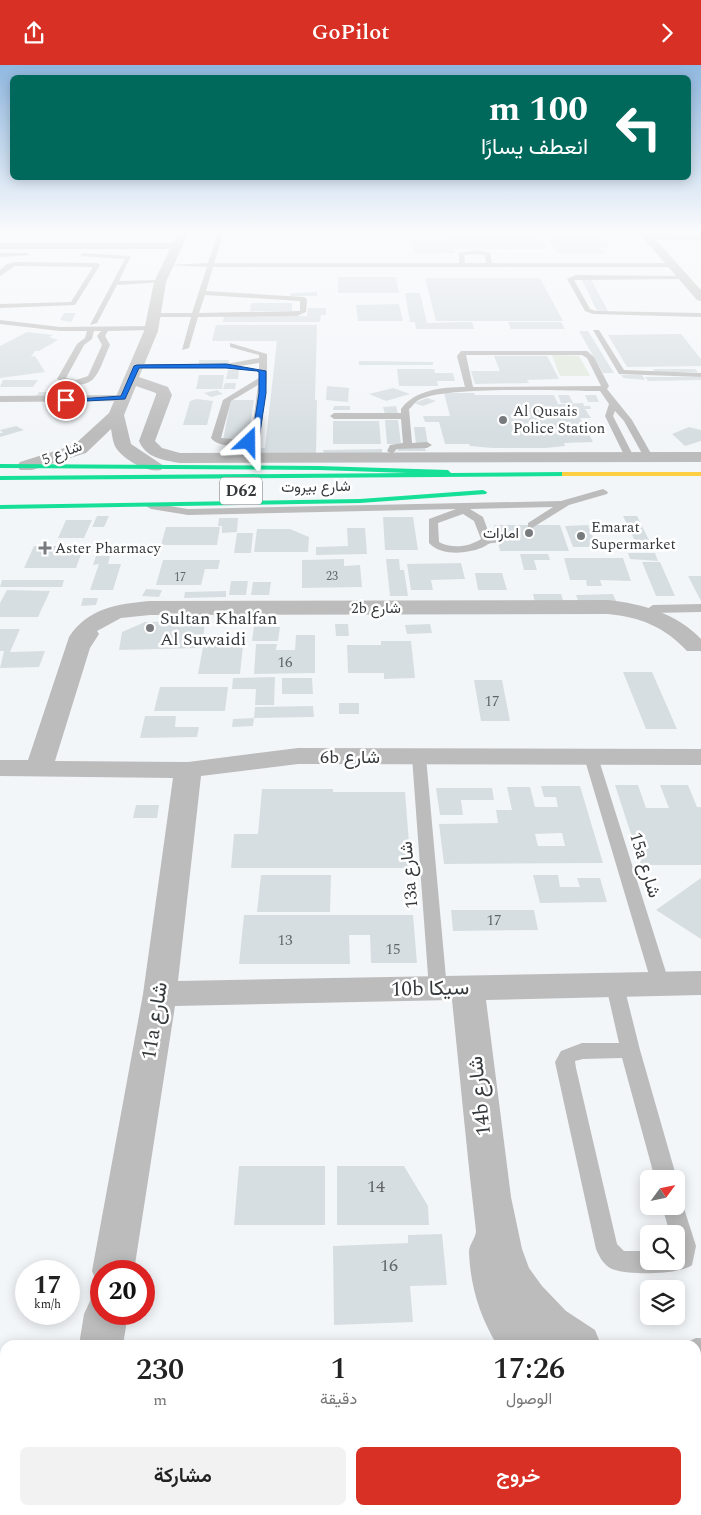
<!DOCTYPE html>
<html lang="ar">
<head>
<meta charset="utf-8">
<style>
	:root { --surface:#fff; --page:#f2f2f2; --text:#222; --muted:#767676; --accent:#d93025 }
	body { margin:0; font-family:Spectral,Vazirmatn,serif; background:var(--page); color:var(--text); direction:rtl; height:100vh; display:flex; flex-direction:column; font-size:19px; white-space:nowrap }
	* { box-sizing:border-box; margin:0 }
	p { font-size:16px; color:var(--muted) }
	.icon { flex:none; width:28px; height:28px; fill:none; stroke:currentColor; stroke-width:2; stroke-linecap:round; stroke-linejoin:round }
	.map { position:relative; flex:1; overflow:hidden; direction:ltr }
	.details { position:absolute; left:0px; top:1275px; width:701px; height:175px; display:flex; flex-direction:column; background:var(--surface); border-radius:15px 15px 0 0; box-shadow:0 2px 12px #0003; direction:rtl }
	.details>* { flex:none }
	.top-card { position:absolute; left:10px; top:10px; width:681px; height:105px; border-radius:8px; box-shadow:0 2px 12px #0003; direction:rtl; background:#00695c; color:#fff; overflow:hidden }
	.needle { width:32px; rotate:57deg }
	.tools { position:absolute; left:640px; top:1105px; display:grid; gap:10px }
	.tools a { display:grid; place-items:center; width:45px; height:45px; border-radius:8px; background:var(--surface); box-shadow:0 2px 12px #0003; font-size:25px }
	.speed { position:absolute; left:15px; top:1195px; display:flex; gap:10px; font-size:25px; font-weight:700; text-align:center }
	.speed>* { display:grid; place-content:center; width:65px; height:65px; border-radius:50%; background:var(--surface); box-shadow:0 2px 12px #0003; line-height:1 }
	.speed small { font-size:12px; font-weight:400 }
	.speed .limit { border:8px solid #d22; background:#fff; color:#111 }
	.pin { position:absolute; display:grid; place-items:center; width:42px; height:42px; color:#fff; margin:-21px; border:2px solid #fff; border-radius:50%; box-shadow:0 1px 5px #0007 }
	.me { position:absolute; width:55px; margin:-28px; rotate:23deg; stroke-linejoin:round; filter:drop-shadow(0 0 4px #0008) }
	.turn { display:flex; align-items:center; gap:18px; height:105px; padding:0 20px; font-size:22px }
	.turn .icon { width:65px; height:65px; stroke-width:2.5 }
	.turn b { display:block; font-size:35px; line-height:42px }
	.eta { display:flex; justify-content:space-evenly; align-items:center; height:85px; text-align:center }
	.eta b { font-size:30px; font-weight:600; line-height:35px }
	.action { display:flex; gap:10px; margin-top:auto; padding:10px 20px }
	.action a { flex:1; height:58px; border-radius:8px; background:var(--accent); color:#fff; font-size:20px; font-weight:600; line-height:58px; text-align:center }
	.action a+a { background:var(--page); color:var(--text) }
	header { display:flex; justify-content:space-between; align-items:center; height:65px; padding:0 20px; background:var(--accent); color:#fff; font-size:22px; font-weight:600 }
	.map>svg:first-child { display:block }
	.green { fill:#e0e9db }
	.building { fill:#d7dee2; fill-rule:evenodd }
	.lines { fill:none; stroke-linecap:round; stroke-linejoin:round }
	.lane { fill:#bdbcbc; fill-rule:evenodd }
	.street { fill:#bdbcbc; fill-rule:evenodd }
	.fast { fill:#16e098; fill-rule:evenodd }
	.slow { fill:#ffcf43; fill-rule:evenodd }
	.route { fill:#1a73e8; stroke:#114b97 }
	.poi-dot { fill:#787b7e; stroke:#fff; stroke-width:2 }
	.labels { text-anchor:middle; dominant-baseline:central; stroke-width:5; stroke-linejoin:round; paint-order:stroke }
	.far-number-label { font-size:12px; fill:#626668 }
	.far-poi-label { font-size:15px; fill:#36393b; stroke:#fff; text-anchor:start }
	.far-street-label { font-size:15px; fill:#36393b; stroke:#fff }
	.number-label { font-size:15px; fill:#626668 }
	.shield { fill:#fff; stroke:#727476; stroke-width:1 }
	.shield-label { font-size:16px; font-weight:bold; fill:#36393b }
	.poi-label { font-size:18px; fill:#36393b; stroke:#fff; text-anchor:start }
	.street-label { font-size:18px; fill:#36393b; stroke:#fff }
	.near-number-label { font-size:18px; fill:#626668 }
	.near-street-label { font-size:21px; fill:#36393b; stroke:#fff }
</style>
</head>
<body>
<header><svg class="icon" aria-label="forward" viewBox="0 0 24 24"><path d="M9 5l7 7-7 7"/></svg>GoPilot<svg class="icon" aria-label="share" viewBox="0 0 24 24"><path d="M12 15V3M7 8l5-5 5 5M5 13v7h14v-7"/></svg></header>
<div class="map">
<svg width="701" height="1450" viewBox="0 0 701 1450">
	<rect width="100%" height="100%" fill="#f3f6f9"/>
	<!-- green -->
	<path class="green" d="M552,290L579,291L590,311H560Z"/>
	<!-- building -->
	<path class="building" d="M440,167H536L548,184H453L455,188L414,189L410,176L448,175L447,171H442Z
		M544,167H598L611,183H601L606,189H558Z
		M338,212H396L399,228H338Z
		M425,213H540L563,256H436Z
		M581,213L591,214L609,248H598Z
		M317,227V231H290L291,228Z
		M405,228H420L427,258L472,257L474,264H416L415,257H410Z
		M251,238H292V246H250Z
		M399,239L403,256H358L356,240Z
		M308,243H326V250H321L320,257H223L224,251H307Z
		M64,248H76L71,257L60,255Z
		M508,257H561L565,264H511Z
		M216,260H317L315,335H317L316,389L224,388L225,383H265L277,276H212Z
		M579,266H588L614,308H603Z
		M27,267L53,270L49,272L58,275L39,286H35L31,292L35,291L45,307L0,313V281Z
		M681,269L701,294V301L627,302L608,270Z
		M494,291H547L559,314L527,315L529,318L475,319L471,306H500Z
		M199,295H229V299H199Z
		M359,296L433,297V300H359Z
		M397,304H434L435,308H453L455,316H437L438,321H399Z
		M653,304H695L698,307H655Z
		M228,305H239L238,314H226Z
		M199,310H224L222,324H196Z
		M621,310H642L645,315L623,313Z
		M645,312H701V315L648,316Z
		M3,315H38L33,322H0Z
		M225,318H236L235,324H223Z
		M327,321L349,323L348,337L326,335Z
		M393,323L410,329L386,336L369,329Z
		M217,325L223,329L211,332L204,328Z
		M39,327H61L58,333H35Z
		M444,328H474L475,330H554L558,339L583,338L584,341H590L591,344H585L591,353H580L593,377L564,378L565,381L546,383H492L470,381L469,379H445L439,357H425L423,351H450Z
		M558,330H569L573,338H561Z
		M585,330H596L599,337H588Z
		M427,333L436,336L423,341L414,338Z
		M197,334L213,336L207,360H183L190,336Z
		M231,335H254L248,375H223Z
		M334,341H350V345H333Z
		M396,341L398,349H385L383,342Z
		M385,355H398L401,379H387Z
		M333,356H379L381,379H333Z
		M16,361L24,365L0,372V368H3L0,365Z
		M414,362H425L428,379H416Z
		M689,362L701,365V376L685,381L672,369Z
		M397,383H425L426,386H398Z
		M382,384V389L324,390L323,385Z
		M97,451H109L104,462H92Z
		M623,451H637L653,483L620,484L605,476H635Z
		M383,452H413L418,485H385Z
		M219,453H238L237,467L222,468V461H218Z
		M66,455H92L84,473H58Z
		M494,460H560L569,486H500Z
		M588,460L597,482H573L565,461Z
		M166,462H220L217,480H161Z
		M347,463H365L367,489L316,490V482L348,481Z
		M257,464H290L309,472L308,487H254Z
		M237,468H253L251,488H234Z
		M34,481H84L76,503H24Z
		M628,488H655L658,496L630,494Z
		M520,489H548L550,495H534L537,505H524Z
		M96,491H110L108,499H121L113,525H90L99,499L93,500Z
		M564,493H623L631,516L600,515L602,521H587L586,515H570Z
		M344,494V501L360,500L362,522L302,523V495Z
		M386,494H399L400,505H404L408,531H390Z
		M163,495H220L218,504H205L201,520H156Z
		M642,497H660L675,531H656Z
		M461,498L465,514L431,515L433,525H411L407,499Z
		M475,508H502L507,525H478Z
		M688,511H701V536Z
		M2,515H64L62,522H0Z
		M231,516H248L246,530H229Z
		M253,517H271L269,530H251Z
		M146,524L162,525L159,532L142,531Z
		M7,525L50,526L38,552H0V538Z
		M226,526V532L184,533L185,527Z
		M533,529H561L564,538H535Z
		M613,529L617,538H579L576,530Z
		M83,533H98L96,540L81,541Z
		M205,556L202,583L119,585L122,567L145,557Z
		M335,559H348L349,571H336Z
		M430,559L432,568L407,569L405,560Z
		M254,561L280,562L278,576H252Z
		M0,564H20L10,587L45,586L39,602L0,603L4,586H0Z
		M296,570H315V608L254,609L256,579H277L276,585H295Z
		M205,571H244L240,609H198Z
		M381,576H411L415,613L384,614V608H348L347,580H381Z
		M623,607H652L677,664H646Z
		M275,612L274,640H255L256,624H232L233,613Z
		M282,613H312L313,629H282Z
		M474,615H502L510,656H481Z
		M160,622H228L225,646H154Z
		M339,638H359V649H339Z
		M313,641L314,652L254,653L255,642Z
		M145,651H176L175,662H199L197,672L140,673Z
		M254,653L253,661L232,662L233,654Z
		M615,720H638L646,743H669L660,720H688L697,742H701V800H641Z
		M541,721H580L603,798L444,799L439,759L498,758L496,745H512L507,722H530L535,742H558L556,732H544ZM562,768L565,781H538L535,769Z
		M436,723H492L494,735H461L463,750H440Z
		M262,724H333V727H405L411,803H231L234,769H258Z
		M136,740H159L157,753H133Z
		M261,810H331L330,847H257Z
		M533,810H558L560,822H580L577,813H600L607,837L540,838Z
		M701,813V874L656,845Z
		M451,845H534L538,865L453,866Z
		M244,850H413L417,898H371L370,870H349L350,899H239Z
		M239,1101H325V1160H234Z
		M337,1101H404L428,1141L429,1160H337Z
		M442,1169L447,1220L410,1221L413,1257L334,1260L333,1181L408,1178V1170Z
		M696,1378H701V1450H654L653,1445H696Z
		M198,1445H335V1450H198Z"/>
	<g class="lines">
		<!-- lane -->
		<path class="lane" d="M218,167H224L214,198H459V188L476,185L490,188L492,198H672L675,200L672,202H213L206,226L304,232L307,234L306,247L297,251L198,252L189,283L182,285L191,252H154L150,250L154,248H192L207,202L167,200L208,198ZM476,189L485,190L486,198H465L464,190ZM205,230L300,236V246L199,248Z
			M0,188H27L30,190L0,192Z
			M82,188L131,191L119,216L160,215L163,217L117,220L97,258L90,260L125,194L80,191Z
			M15,197L97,198L100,200L75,240L0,243V239L71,237L93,202L15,201L0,211V205L7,199Z
			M576,210L685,211L683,214L574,215L590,244L596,246L701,248V252L593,249L585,246L567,214Z
			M0,255L60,262L152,261L156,263L152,265L108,266L105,271L110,280C105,290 101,305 94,313C86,323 66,321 57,314L77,279L85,273L87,266H60L0,259ZM94,266H101L97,271L102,280L88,311L76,315L66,313L84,280L92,274Z
			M593,265H599L624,305L701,308V312L619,309Z
			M230,278L267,289V314L260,375C250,383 219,384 211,373L223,335L259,313V298L226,303H137L133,301L137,299H226L259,293V290L230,282ZM258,320L251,373L245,375L221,373L231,336Z
			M461,286H587L594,292L609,321L607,324L632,355L653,392L645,394L624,356L615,346L613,351L634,392L626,394L605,351L609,339L600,326C567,326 440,320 417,336C414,338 412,342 409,344L412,378L427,377L432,380L427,383L397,384L392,389L387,386L390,380L403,378L401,354H334L330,351L334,348H401V344C415,325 441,322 465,322L457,291ZM466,290H582L587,293L601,321L473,322Z
			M0,331L123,330L127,333L123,336L0,337Z
			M603,424L608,427L607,429L569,440L532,463L528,462V458L553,442L470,444L483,452L490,471L502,475C498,479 497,477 492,478C488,478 485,482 481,483C466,489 441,491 429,478V454L456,444L188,450L151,444L146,441L151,438L188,444L561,436ZM463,449L474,456L481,474C469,482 452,484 439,477L438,458Z
			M701,539V547L653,548L647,544L653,540Z
			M419,688L426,692L447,924L444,929L438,931L432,929L429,924L412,692Z
			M591,688L598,692L670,920L667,925L661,927L655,925L652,920L584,692Z
			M615,914L621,916L624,921L640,985L677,1114L676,1115L655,1114L622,993L583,994L575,996L576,1003L617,1179L624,1186H649V1196H676V1169H670L662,1141H676V1133L681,1134L696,1181L692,1200C680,1210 624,1211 610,1203C603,1199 599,1191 596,1184L555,997L561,986L582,978H619L606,921L609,916Z
			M541,1445H569L570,1450H542Z"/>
		<!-- street -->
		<path class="street" d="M179,167H189L166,217L158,266L139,312L168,322L172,330L155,376L162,383L180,388L701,387V397L180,398C163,395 146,393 139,376L156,330V328L136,321L124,350L131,379L164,401L161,405C147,408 124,395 116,383C113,378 112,370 111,364L86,388L32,405H20L17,401L20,397L74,380L109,348L144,266L154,217L170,184H0V178H173Z
			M638,167L701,170V176L655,174L701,225V236L697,235Z
			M608,535C643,539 676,548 701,574V586H687C665,562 640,552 608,549L150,550L121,553L97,566L99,569L90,583L55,696L188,697L298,683L701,684V700L298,699L201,711L178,916L701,906V930L486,935L511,1132L522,1184L529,1203L542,1221L566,1246L595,1265L601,1280H497C480,1252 470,1220 469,1187C469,1179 476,1173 476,1166C467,1089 460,1012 452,935L175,941L134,1206H101V1221L98,1220L92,1206L143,929L173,713L0,711V695H28L69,572C88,543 117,539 150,536Z
			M101,1230V1249H128L123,1280H79L84,1249L91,1234Z
			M696,1273H701V1339H696V1280H680Z
			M48,1445H98L97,1450H47Z"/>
		<!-- fast -->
		<path class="fast" d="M0,399L319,401L448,405L451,408L565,407L569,409L565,411L0,415V411L408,408L319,405L0,403Z
			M483,425L487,427L486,429L360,438L0,444V440L360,434Z"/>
		<!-- slow -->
		<path class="slow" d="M562,407H701V411H562Z"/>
	</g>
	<!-- sky -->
	<linearGradient id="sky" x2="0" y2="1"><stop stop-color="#90b8e0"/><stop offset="0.45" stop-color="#fafbfc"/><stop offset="1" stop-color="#fafbfc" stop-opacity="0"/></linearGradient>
	<rect width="701" height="370" fill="url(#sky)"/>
	<!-- route -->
	<path class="route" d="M226,299L266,306V328L259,374L252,379L246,377L252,373L259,328V307L257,306L226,303H139L125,334L66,337L63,335L121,331L134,301L137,300Z"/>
	<!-- markers -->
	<g class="poi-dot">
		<circle cx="503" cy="355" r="5"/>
		<circle cx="529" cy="468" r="5"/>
		<circle cx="581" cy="471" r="5"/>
		<path d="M42.5 475.5h5v5h5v5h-5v5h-5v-5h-5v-5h5z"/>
		<circle cx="150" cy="563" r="5"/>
	</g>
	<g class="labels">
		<!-- far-number labels -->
		<g class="far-number-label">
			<text x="332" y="511">23</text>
			<text x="180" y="512">17</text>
		</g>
		<!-- far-poi labels -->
		<g class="far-poi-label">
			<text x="513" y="346">Al Qusais<tspan x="513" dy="17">Police Station</tspan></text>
			<text x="591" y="462">Emarat<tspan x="591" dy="17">Supermarket</tspan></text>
			<text x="519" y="468" text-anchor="end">امارات</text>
			<text x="55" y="483">Aster Pharmacy</text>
		</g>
		<!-- far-street labels -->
		<g class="far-street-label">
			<text transform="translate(62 388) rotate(-21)">شارع 5</text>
			<text transform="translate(316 422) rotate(-1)">شارع بيروت</text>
			<text x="376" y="543">2b شارع</text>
		</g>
		<!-- number labels -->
		<g class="number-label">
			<text x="285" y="597">16</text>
			<text x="492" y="636">17</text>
			<text x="494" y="855">17</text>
			<text x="285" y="875">13</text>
			<text x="393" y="884">15</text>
		</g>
		<!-- shield labels -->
		<rect class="shield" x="220" y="412.5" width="42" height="27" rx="4"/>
		<g class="shield-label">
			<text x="241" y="426">D62</text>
		</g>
		<!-- poi labels -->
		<g class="poi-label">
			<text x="160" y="553">Sultan Khalfan<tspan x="160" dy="21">Al Suwaidi</tspan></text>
		</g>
		<!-- street labels -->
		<g class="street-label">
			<text x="350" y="692">6b شارع</text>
			<text transform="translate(645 800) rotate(73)">15a شارع</text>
			<text transform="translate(409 810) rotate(-95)">13a شارع</text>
		</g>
		<!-- near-number labels -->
		<g class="near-number-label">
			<text x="376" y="1121">14</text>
			<text x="389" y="1200">16</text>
		</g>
		<!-- near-street labels -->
		<g class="near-street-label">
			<text transform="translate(430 924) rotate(-1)">10b سيكا</text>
			<text transform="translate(155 956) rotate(-81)">11a شارع</text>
			<text transform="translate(480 1031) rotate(-96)">14b شارع</text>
		</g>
	</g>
</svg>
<div class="tools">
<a><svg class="needle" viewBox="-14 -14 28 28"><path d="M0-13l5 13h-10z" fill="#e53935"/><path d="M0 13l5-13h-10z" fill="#767676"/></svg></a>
<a><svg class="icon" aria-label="search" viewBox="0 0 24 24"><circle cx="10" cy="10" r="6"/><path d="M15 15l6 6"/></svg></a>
<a><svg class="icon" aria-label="layers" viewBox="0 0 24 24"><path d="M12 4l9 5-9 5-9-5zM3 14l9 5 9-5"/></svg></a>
</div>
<div class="speed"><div>17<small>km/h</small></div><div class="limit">20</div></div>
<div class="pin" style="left:66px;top:335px;background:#d93025"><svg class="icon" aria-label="arrive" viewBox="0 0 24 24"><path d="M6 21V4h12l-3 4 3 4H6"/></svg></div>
<svg class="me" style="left:249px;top:377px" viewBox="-20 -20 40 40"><path d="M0-17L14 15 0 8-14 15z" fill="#1a73e8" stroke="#fff" stroke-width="4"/></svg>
<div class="top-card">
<div class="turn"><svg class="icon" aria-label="left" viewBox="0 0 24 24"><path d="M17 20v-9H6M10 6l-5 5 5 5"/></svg><div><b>100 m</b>انعطف يسارًا</div></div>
</div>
<section class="details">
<div class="eta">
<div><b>17:26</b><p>الوصول</p></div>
<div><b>1</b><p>دقيقة</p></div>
<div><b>230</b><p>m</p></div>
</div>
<div class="action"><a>خروج</a><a>مشاركة</a></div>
</section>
</div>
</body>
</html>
